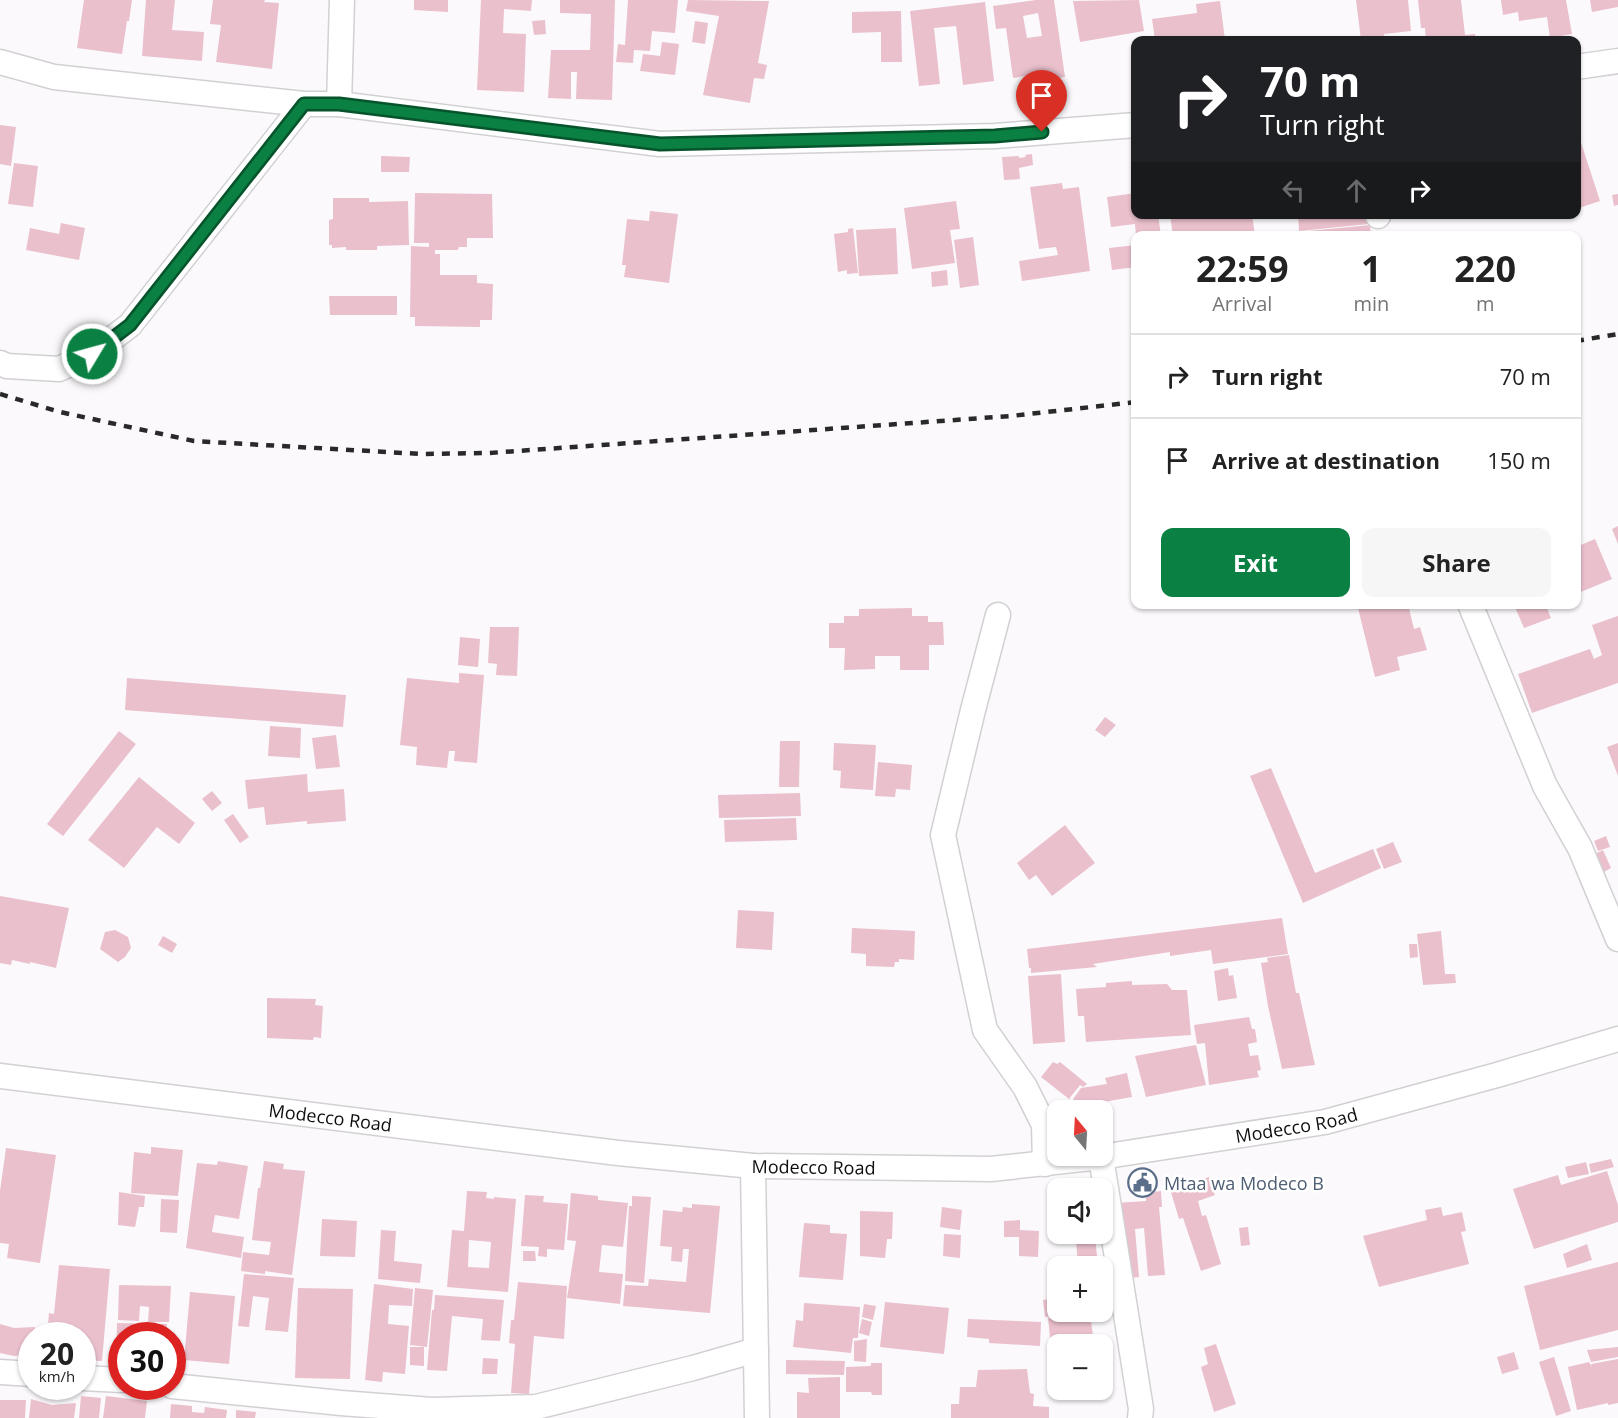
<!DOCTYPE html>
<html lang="en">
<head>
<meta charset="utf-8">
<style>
	:root { --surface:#fff; --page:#f6f6f6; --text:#222; --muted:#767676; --line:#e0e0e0; --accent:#0b8043 }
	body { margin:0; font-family:"Open Sans",sans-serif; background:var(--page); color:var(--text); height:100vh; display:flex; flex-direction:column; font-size:22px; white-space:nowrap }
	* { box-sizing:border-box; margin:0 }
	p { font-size:20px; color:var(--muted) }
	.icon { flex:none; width:33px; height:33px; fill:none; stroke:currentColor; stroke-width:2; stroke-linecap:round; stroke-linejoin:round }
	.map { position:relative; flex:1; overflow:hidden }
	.panel { position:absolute; left:1131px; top:231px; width:450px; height:378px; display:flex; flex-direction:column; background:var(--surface); border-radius:12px; box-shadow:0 2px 4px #0004 }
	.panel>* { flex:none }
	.hud { position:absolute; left:1131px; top:36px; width:450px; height:183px; border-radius:12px; box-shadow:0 2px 4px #0004; background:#202124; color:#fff; overflow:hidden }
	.needle { width:39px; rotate:342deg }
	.tools { position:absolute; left:1047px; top:1100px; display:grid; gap:12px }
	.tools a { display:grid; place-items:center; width:66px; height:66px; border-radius:12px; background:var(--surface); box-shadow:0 2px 4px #0004; font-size:30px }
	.speed { position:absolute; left:18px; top:1322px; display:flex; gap:12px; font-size:30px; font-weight:700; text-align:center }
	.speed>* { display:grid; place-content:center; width:78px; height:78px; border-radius:50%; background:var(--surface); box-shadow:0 2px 4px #0004; line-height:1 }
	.speed small { font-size:15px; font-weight:400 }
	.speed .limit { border:9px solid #d22; background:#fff; color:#111 }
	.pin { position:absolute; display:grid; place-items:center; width:51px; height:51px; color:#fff; margin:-62px -26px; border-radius:50% 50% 50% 0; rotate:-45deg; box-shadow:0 0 6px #0007 }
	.pin .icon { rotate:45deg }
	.me { position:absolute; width:66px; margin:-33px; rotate:53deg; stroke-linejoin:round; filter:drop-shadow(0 0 4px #0008) }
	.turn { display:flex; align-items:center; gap:21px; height:126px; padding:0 30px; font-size:27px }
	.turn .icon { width:78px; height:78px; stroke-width:2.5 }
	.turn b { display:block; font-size:42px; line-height:51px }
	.lanes { display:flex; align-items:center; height:57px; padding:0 30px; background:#0003; justify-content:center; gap:30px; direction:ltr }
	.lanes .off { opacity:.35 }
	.eta { display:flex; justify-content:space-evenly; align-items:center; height:102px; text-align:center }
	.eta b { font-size:36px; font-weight:700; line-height:42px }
	.button { display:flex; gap:12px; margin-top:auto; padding:12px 30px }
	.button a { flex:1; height:69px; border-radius:12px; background:var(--accent); color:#fff; font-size:24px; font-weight:700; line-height:69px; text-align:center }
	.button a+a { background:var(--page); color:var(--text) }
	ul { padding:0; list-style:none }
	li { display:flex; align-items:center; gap:18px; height:84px; padding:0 30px; border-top:2px solid var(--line) }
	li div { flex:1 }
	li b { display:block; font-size:22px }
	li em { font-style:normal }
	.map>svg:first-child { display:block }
	.building { fill:#eac0cd; fill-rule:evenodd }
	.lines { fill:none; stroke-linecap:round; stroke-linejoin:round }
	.street-casing { stroke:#d2d0d3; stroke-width:27 }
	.street { stroke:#fff; stroke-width:24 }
	.rail { stroke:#2a292a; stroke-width:4.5; stroke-dasharray:8 8; stroke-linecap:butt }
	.route-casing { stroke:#07532c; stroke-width:15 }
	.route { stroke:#0b8043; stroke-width:10 }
	.labels { text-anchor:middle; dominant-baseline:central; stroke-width:5; stroke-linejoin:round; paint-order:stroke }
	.street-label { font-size:18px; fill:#0f0e0f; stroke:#fff }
	.service-label { font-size:18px; fill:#4e5e75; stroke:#fff; text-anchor:start }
</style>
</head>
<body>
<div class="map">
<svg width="1618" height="1418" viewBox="0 0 1618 1418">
	<rect width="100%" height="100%" fill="#fbf9fc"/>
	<!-- building -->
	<path class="building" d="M84,0H132L129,21H127L122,54L77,48Z
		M146,0H175L172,30L204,32L202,61L142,56Z
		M213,0H265L264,2L279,3L272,69L216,62L221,25L210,24Z
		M414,0H448V12L414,10Z
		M481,0H532L531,11L504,9L503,33L526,34L524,92L477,90Z
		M560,0H615L612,100L576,99L577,72H571V99L548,98L551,50H590L591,14L560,13Z
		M628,0H678L675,33L652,31L650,51L634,50L633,63L616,62L618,44L625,45Z
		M688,0L769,1L758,63L767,65L764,79L754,78L750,103L703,95L719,16L686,11Z
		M1036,0H1054L1065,77L1043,80V73L1013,78L1006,28L996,29L993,6ZM1038,13L1042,36L1027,38L1023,16Z
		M1139,0L1144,31L1080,42L1073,1Z
		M1356,0H1408L1411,31L1384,34L1385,40H1361Z
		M1418,0H1461L1465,35L1475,34V40H1426L1425,28H1421Z
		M1501,0H1566L1572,34L1550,38L1547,17L1519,21L1518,12L1503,15Z
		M1590,0H1618V7L1592,12Z
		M1220,1L1225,40H1155L1152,19L1197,13L1196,4Z
		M985,2L994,81L963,85L956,26L934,28L940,84L919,86L910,11Z
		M901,11L902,62H881V32L852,33V12Z
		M545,20L546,34L534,35L532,21Z
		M695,21L708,23L705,44L692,42Z
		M662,42L679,44L675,75L640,71L643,54L660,56Z
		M0,125L16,127L11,166L0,164Z
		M1576,127L1600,201L1576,209Z
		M1032,154L1033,165L1019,168L1020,179L1004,180L1002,157L1019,156V158L1026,157L1025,155Z
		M381,156L410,157L409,172H381Z
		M14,163L38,166L33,207L8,204Z
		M1062,183L1063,189L1079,187L1090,271L1022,281L1019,261L1058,255L1056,247L1039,249L1030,187Z
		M415,193L492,194L493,238H467V247H459L458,250H435V254H440V275H477V283L493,284L492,320H480V327L415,326V317H410L411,246L429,247V243H414Z
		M1136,193V214H1158L1161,236H1136L1135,224L1111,227L1107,197Z
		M1618,194V205L1614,206L1612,195Z
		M333,198H369V202L408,201L409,245L377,246V250H346V247L332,248V245H329V220L333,219Z
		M956,201L960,229L950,230L955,263L912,269L904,208Z
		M650,211L678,214L669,283L624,277L626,265H622L627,219L649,221Z
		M1170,214H1252L1255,236H1173Z
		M1298,214H1368L1369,224L1299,231Z
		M1393,214H1432V216L1394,219Z
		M61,223L85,228L79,260L26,250L30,228L59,234Z
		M1370,225L1371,236H1298V232Z
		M853,228L858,273L847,274V270L838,272L834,234L848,232V229Z
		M896,228L898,274L859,276L856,230Z
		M973,237L979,285L960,288L954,240Z
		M1136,245V267L1112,270L1109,248Z
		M947,270L948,285L932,287L931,272Z
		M329,296H397V315H330Z
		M1618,526V544L1612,529Z
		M1595,539L1612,579L1576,594V547Z
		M1357,604H1408L1414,629L1420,627L1427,650L1397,657L1400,670L1375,677Z
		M1514,605H1551L1546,606L1551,618L1524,628Z
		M912,608V616H928V622H943L944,645H929V670H900V656H875V669L844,670L845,648H829V623H844V616H859V609Z
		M1618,616V683L1532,713L1518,674L1590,649L1594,659L1602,655L1592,625Z
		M490,627H519L517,676L496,675L497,664L488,663Z
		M460,637L480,639L478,667L458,665Z
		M459,673L484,675L477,763L454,761L455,751H449L447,768L416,765L417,747L400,745L407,678L459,683Z
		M127,678L346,695L343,727L125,710Z
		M1105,717L1116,725L1105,737L1095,730Z
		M270,726L301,728L300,758L268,756Z
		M119,731L136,744L63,836L47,824Z
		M336,735L340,767L316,769L312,738Z
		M780,741H800L799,787H779Z
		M834,743L876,745L873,790L840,788L841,771L833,770Z
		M1618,743V776L1607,747Z
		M878,762L912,765L910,790L896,789L895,797L875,796Z
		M1271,768L1315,873L1373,849L1381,868L1303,903L1250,776Z
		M307,774L308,792L344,789L346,821L307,824V821L266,825L264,807L248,809L245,780Z
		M139,777L195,823L179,844L157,827L124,868L88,840Z
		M212,791L222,803L212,811L202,799Z
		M800,793L801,816L719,818L718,795Z
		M233,814L249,837L240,843L224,820Z
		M796,818L797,840L725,842L724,820Z
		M1065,825L1095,863L1052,896L1036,875L1029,880L1017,863Z
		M1606,836L1610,847L1598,851L1594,841Z
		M1393,842L1402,862L1384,869L1376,849Z
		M1603,850L1611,868L1602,873L1593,855Z
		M0,896L69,908L56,968L30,962V964L12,960L11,965L0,963Z
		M738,910L774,912L772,950L736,948Z
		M1282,918L1288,954L1213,964L1211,950L1170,956V952L1093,964L1097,967L1031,973V968H1029L1027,949Z
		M852,928L915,931L914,960L899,959V962H895L894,967L866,966V954L851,953Z
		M115,930L128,937L131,948L125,957L118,962L100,949L105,932Z
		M1441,931L1445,974H1455L1456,983L1423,985L1417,934Z
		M163,936L177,944L172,953L158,945Z
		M1409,944H1417L1418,957L1410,958Z
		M1289,955L1296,993H1299L1315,1065L1282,1069L1268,1006L1261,963L1268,962L1267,958Z
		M1228,968L1229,976L1233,975L1237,998L1218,1001L1214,971Z
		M1061,974L1065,1042L1033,1044L1028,976Z
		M1132,981V985L1167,984L1172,990H1187L1191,1035L1086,1042L1084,1016H1078L1076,989L1106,987V983Z
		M267,998L316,999L315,1005L323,1006L321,1038L314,1037L313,1040L267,1038Z
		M1249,1017L1252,1029H1255L1257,1042L1248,1044L1250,1056L1258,1055L1261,1070L1257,1071L1259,1077L1209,1085L1205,1043L1197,1044L1194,1025Z
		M1196,1045L1206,1085L1146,1097L1135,1056Z
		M1053,1062L1057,1064L1060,1062L1087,1084L1083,1087L1080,1085L1069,1099L1041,1077Z
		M1127,1073L1132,1097L1081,1106L1073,1099L1081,1088L1107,1084L1105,1078Z
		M151,1147L183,1150L178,1196L131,1193L134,1152L151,1154Z
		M6,1148L56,1155L40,1263L7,1258L9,1244L0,1243V1191Z
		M1611,1159L1614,1167L1591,1173L1589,1164Z
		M218,1161L248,1166L239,1219L215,1215L212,1232L244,1237L241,1258L186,1248L197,1163L217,1165Z
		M264,1161L284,1164L283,1169L305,1171L292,1275L265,1271V1274L241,1271L243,1252L269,1255L271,1242L252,1240L258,1188H260Z
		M1586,1162L1589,1174L1568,1178L1565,1167Z
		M1607,1171L1618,1205V1222L1534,1249L1513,1189L1558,1175L1561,1185Z
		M1209,1177L1215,1195L1198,1201L1202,1216L1206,1215L1221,1264L1201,1271L1183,1218L1179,1219L1170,1189Z
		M467,1191L487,1192L486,1198L494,1199V1197L516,1199L508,1292L447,1287L452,1230L464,1231ZM469,1240L491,1242L489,1268L468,1267Z
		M1161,1191L1162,1207H1159L1165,1275L1148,1276L1144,1228L1135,1229L1139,1277L1122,1279L1116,1203L1146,1201V1193Z
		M119,1192L145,1196L144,1207H139L135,1227L118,1225Z
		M571,1193L598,1196V1200L628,1203L623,1247L602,1245L599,1272L623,1274L620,1304L567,1298L576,1241L567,1240Z
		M525,1195L544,1196L543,1202L568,1204L564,1250L547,1249V1257L538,1256L539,1247L521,1246Z
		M632,1196L651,1197L644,1283L625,1281L629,1206H632Z
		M161,1199L179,1200L177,1233L160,1232Z
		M692,1204L720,1206L710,1313L623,1306L625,1285L648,1286L649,1279L686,1282L689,1249H683L682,1262L671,1261L672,1247L660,1246L663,1210L682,1212L683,1207L692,1208Z
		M942,1207L962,1210L960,1230L940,1227Z
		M1441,1207L1443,1216L1462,1212L1466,1231L1461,1232L1469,1264L1379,1287L1363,1236L1427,1220L1425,1210Z
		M860,1211L893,1212L892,1239H887L885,1258L860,1256Z
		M322,1219L357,1221L355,1257L320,1256Z
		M1020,1220V1230L1039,1231L1038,1257L1019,1256V1237H1004V1221Z
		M804,1223L830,1225V1233L847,1234L843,1280L799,1277Z
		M1248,1227L1250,1245L1241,1246L1239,1228Z
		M381,1230L396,1231L394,1261L422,1264L420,1283L378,1279Z
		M944,1234L961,1235L960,1258L943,1256Z
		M1095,1237L1098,1266H1078L1076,1240Z
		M1587,1244L1592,1260L1567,1268L1563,1254Z
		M523,1251H535L536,1261H523Z
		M1618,1262V1330L1540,1350L1524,1286Z
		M59,1265L110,1269L102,1361L82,1360V1335H47L49,1313L54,1314Z
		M244,1274L294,1278L288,1332L265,1330L269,1298L253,1296L249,1327L238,1326Z
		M518,1282L567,1286L564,1339L534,1336L529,1394L511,1393L515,1344L509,1343L511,1320H514Z
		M374,1284L413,1289L412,1306L389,1305L388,1324L409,1326L405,1374L383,1372L382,1382L365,1380Z
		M119,1285L171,1286L169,1322H148L149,1307L140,1306L139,1321L118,1320Z
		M298,1288L353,1289L350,1379L295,1378Z
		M415,1288L433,1290L427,1347L410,1345Z
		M190,1292L235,1296L229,1364L184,1360Z
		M435,1295L504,1300L500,1341L481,1340L483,1319L452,1316L447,1371L427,1370L432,1310H434Z
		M1058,1298V1311L1088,1313L1045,1317L1043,1300Z
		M885,1302L949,1308L944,1354L880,1347Z
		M804,1303L860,1307L858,1338H853L851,1353L793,1347L796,1320L803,1321Z
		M864,1304L876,1306L873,1320L862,1317Z
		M1090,1314L1094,1343L1058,1344V1347H1051L1048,1318Z
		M862,1319L872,1322L869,1336L859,1333Z
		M968,1319L1041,1322L1040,1346L989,1343V1339L967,1337Z
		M117,1323L167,1324L166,1335H122V1359L116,1358Z
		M0,1324L14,1328L35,1327L34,1335H32V1354L14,1356L0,1353Z
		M867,1339L866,1362L854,1361V1341Z
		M1216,1344L1236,1404L1214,1412L1201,1367L1208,1364L1204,1348Z
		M410,1347H424V1366L410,1365Z
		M1618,1347V1357L1591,1362L1587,1350Z
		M1514,1352L1519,1369L1502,1374L1497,1357Z
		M1554,1357L1571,1411L1556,1416L1539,1362Z
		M483,1358L498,1359L497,1374H482Z
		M1618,1359V1403L1608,1405V1403L1577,1410L1568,1367L1589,1362L1592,1367L1591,1364Z
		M786,1360L845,1361L844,1375L786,1374Z
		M871,1363H882V1395H872L871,1392H846V1367L871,1366Z
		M1027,1369L1030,1393L1034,1394L1033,1406L1049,1407V1418H951V1404H959L960,1387H976L978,1370Z
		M840,1377V1418H797V1392L809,1393L808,1378Z
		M81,1396L101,1398L99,1418H79Z
		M106,1396L147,1401L145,1418H103Z
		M31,1399L52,1405L76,1403L74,1418H29Z
		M0,1400H26L25,1418H0Z
		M171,1404L192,1406V1412L204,1413L205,1407L227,1410L226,1418H170Z
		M236,1410L256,1412L255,1418H236Z"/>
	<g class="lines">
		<defs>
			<g id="street">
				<path d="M0,62L54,77L304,104H339L660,144L995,136L1136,125"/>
				<path d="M1576,67L1618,61"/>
				<path d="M339,104L342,0"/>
				<path d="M1378,216V214"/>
				<path d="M0,363L7,366L59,369L92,354L130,325L304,104"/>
				<path d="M1470,604L1545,786L1580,848L1618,939"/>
				<path d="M998,615L973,710L943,835L985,1030L1025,1087L1044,1125L1045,1164"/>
				<path id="s1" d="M0,1076L618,1153L753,1166L991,1169L1101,1157L1325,1122L1497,1075L1618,1039"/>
				<path d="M1101,1157L1141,1409L1140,1418"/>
				<path d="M753,1166L757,1418"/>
				<path d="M0,1372L32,1374"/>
				<path d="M82,1378L122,1380"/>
				<path d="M172,1386L341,1403L432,1410L536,1407L693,1368L756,1350"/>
			</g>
		</defs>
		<!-- street casing -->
		<use href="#street" class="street-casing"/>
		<!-- street -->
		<use href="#street" class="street"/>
		<!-- rail -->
		<path class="rail" d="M1576,341L1618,334
			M0,394L60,412L194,441L421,454L489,453L1011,416L1136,402"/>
	</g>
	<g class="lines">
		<defs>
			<path id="route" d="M92,354L130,325L304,104H339L660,144L995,136L1042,132"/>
		</defs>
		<!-- route casing -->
		<use href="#route" class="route-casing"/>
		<!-- route -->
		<use href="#route" class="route"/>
	</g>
	<!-- icons -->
	<defs>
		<symbol id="civic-ring" viewBox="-11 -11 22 22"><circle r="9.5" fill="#fff" stroke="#5c6f8a" stroke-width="1.5"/><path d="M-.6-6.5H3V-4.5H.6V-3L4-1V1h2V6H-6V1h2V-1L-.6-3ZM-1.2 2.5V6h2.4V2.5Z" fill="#5c6f8a"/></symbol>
	</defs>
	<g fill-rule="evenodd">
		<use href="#civic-ring" x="1126" y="1166" width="33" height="33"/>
	</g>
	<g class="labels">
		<!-- street labels -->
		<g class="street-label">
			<text stroke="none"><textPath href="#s1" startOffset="333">Modecco Road</textPath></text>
			<text stroke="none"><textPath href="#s1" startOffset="1305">Modecco Road</textPath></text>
			<text stroke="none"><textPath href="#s1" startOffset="819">Modecco Road</textPath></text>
		</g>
		<!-- service labels -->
		<g class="service-label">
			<text x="1164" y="1183">Mtaa wa Modeco B</text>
		</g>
	</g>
</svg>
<div class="tools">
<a><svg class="needle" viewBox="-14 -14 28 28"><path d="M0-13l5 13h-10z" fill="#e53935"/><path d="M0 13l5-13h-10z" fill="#767676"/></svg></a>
<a><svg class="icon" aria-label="sound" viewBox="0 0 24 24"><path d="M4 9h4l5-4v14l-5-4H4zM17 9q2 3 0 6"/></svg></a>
<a>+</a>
<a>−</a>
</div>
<div class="speed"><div>20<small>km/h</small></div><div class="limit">30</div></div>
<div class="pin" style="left:1042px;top:132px;background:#d93025"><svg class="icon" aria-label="arrive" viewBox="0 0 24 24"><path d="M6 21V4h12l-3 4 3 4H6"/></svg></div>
<svg class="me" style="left:92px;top:354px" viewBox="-20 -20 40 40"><circle r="17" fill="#0b8043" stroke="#fff" stroke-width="3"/><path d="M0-11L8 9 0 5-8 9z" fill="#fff"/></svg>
<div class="hud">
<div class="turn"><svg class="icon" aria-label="right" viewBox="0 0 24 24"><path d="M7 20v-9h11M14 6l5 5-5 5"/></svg><div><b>70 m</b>Turn right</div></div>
<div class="lanes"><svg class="icon off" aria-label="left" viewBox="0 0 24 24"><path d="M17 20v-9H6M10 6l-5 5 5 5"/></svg><svg class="icon off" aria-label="ahead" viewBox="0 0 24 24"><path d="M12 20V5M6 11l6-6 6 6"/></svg><svg class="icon" aria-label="right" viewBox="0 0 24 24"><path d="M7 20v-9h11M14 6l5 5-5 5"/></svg></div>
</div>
<section class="panel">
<div class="eta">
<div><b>22:59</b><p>Arrival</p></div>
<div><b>1</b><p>min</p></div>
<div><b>220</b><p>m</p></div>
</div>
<ul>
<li><svg class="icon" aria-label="right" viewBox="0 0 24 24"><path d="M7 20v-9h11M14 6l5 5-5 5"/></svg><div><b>Turn right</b></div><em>70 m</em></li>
<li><svg class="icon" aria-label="arrive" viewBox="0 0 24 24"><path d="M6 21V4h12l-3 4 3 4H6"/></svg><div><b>Arrive at destination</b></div><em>150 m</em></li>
</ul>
<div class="button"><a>Exit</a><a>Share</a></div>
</section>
</div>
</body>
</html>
